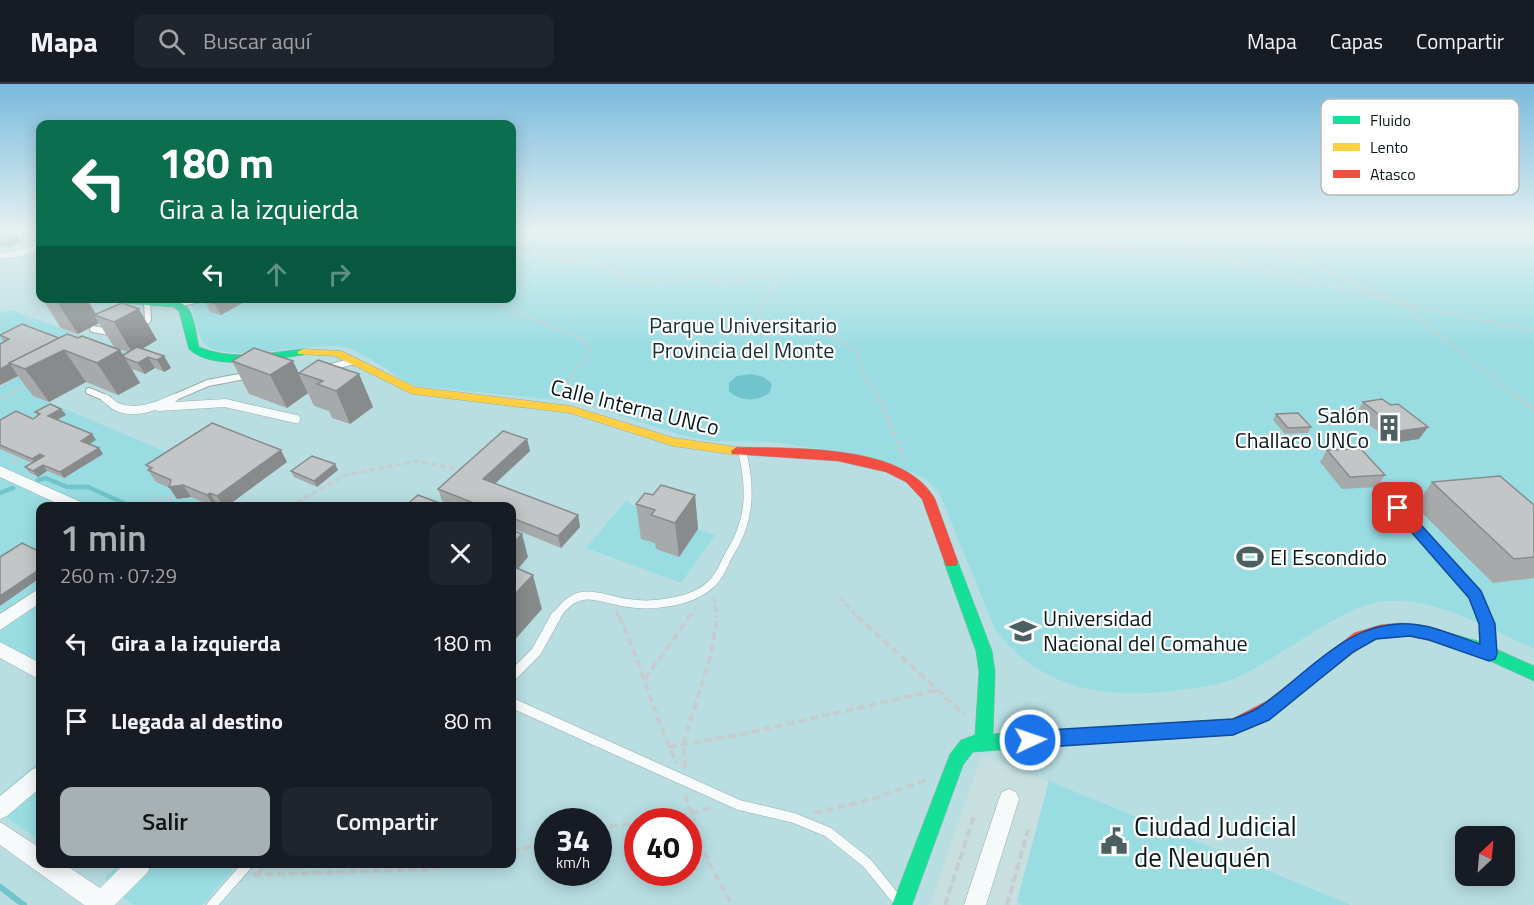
<!DOCTYPE html>
<html lang="es">
<head>
<meta charset="utf-8">
<style>
	:root { --surface:#171b24; --page:#20242c; --text:#f1f3f6; --muted:#9ea1a6; --line:#363941; --accent:#a7b0b3 }
	body { margin:0; font-family:"Titillium Web",sans-serif; background:var(--page); color:var(--text); height:100vh; display:flex; flex-direction:column; font-size:22px; white-space:nowrap }
	* { box-sizing:border-box; margin:0 }
	p { font-size:20px; color:var(--muted) }
	.icon { flex:none; width:33px; height:33px; fill:none; stroke:currentColor; stroke-width:2; stroke-linecap:round; stroke-linejoin:round }
	.map { position:relative; flex:1; overflow:hidden }
	.drawer { position:absolute; left:36px; top:418px; width:480px; height:366px; display:flex; flex-direction:column; background:var(--surface); border-radius:12px; box-shadow:0 3px 15px #0003 }
	.drawer>* { flex:none }
	.top-card { position:absolute; left:36px; top:36px; width:480px; height:183px; border-radius:12px; box-shadow:0 3px 15px #0003; background:#0b6e4f; color:#fff; overflow:hidden }
	.needle { width:39px; rotate:26deg }
	.buttons { position:absolute; left:1455px; top:742px; display:grid; gap:12px }
	.buttons a { display:grid; place-items:center; width:60px; height:60px; border-radius:12px; background:var(--surface); box-shadow:0 3px 15px #0003; font-size:30px }
	.speed { position:absolute; left:534px; top:724px; display:flex; gap:12px; font-size:30px; font-weight:700; text-align:center }
	.speed>* { display:grid; place-content:center; width:78px; height:78px; border-radius:50%; background:var(--surface); box-shadow:0 3px 15px #0003; line-height:1 }
	.speed small { font-size:15px; font-weight:400 }
	.speed .limit { border:9px solid #d22; background:#fff; color:#111 }
	.pin { position:absolute; display:grid; place-items:center; width:51px; height:51px; color:#fff; margin:-26px; border-radius:12px; box-shadow:0 3px 9px #0006 }
	.me { position:absolute; width:66px; margin:-33px; rotate:87deg; stroke-linejoin:round; filter:drop-shadow(0 0 4px #0008) }
	.turn { display:flex; align-items:center; gap:21px; height:126px; padding:0 24px; font-size:27px }
	.turn .icon { width:78px; height:78px; stroke-width:2.5 }
	.turn b { display:block; font-size:42px; line-height:51px }
	.lanes { display:flex; align-items:center; height:57px; padding:0 24px; background:#0003; justify-content:center; gap:30px; direction:ltr }
	.lanes .off { opacity:.35 }
	.round { display:grid; place-items:center; flex:none; width:63px; height:63px; border-radius:12px; background:var(--page) }
	.headline { display:flex; align-items:center; justify-content:space-between; height:102px; padding:0 24px }
	h1 { font-size:36px; font-weight:600; line-height:45px; color:var(--accent) }
	.primary-button { display:flex; gap:12px; margin-top:auto; padding:12px 24px }
	.primary-button a { flex:1; height:69px; border-radius:12px; background:var(--accent); color:#111; font-size:24px; font-weight:600; line-height:69px; text-align:center }
	.primary-button a+a { background:var(--page); color:var(--text) }
	ul { padding:0; list-style:none }
	li { display:flex; align-items:center; gap:18px; height:78px; padding:0 24px }
	li div { flex:1 }
	li b { display:block; font-size:22px }
	li em { font-style:normal }
	header { display:flex; align-items:center; gap:36px; box-sizing:border-box; height:84px; padding:0 30px; background:var(--surface); border-bottom:2px solid var(--line) }
	header strong { font-size:28px }
	nav { display:flex; gap:33px; margin-inline-start:auto; font-size:21px }
	.search { width:420px; height:54px; background:var(--page); display:flex; align-items:center; gap:15px; box-sizing:border-box; padding:0 21px; border-radius:12px; color:var(--muted); font-size:22px }
	.map>svg:first-child { display:block }
	.built { fill:#b8dee2; fill-rule:evenodd }
	.green { fill:#99dde3 }
	.water { fill:#70c4cc }
	.lines { fill:none; stroke-linecap:round; stroke-linejoin:round }
	.stream-far1 { stroke:#70c4cc; stroke-width:4.5 }
	.stream { stroke:#70c4cc; stroke-width:6 }
	.lane-far2-casing { stroke:#99abac; stroke-width:8 }
	.lane-far1-casing { stroke:#99abac; stroke-width:9 }
	.lane-casing { stroke:#99abac; stroke-width:11 }
	.street-casing { stroke:#99abac; stroke-width:1 }
	.fast-casing { stroke:#99abac; stroke-width:1 }
	.slow-casing { stroke:#99abac; stroke-width:1 }
	.jam-casing { stroke:#99abac; stroke-width:1 }
	.path-far2 { stroke:#c6cdce; stroke-width:2; stroke-dasharray:4.5 2; stroke-linecap:butt }
	.path-far1 { stroke:#c6cdce; stroke-width:3; stroke-dasharray:6 3; stroke-linecap:butt }
	.path { stroke:#c6cdce; stroke-width:4; stroke-dasharray:8 4; stroke-linecap:butt }
	.lane-far2 { stroke:#f7fafa; stroke-width:6 }
	.lane-far1 { stroke:#f7fafa; stroke-width:8 }
	.lane { stroke:#f7fafa; stroke-width:10 }
	.street { fill:#f7fafa; fill-rule:evenodd }
	.fast { fill:#16e098; fill-rule:evenodd }
	.slow { fill:#ffcf43; fill-rule:evenodd }
	.jam { fill:#f24e42; fill-rule:evenodd }
	.wall { fill:#a7aaaa }
	.shaded-wall { fill:#888b8b }
	.building { fill:#c2c6c6; stroke:#888b8b; stroke-width:1.5 }
	.route { fill:#1a73e8; stroke:#114b97; stroke-width:1.5 }
	.labels { text-anchor:middle; dominant-baseline:central; stroke-width:4.5; stroke-linejoin:round; paint-order:stroke }
	.park-label { font-size:22px; fill:#183033; stroke:#fff }
	.street-label { font-size:22px; fill:#0a1a1c; stroke:#fff }
	.poi-label { font-size:22px; fill:#0a1a1c; stroke:#fff; text-anchor:start }
	.near-poi-label { font-size:27px; fill:#0a1a1c; stroke:#fff; text-anchor:start }
	.key { fill:#fff; stroke:#b6babb; stroke-width:1.5 }
	.key-label { font-size:16px; fill:#0a1a1c }
</style>
</head>
<body>
<header>
<strong>Mapa</strong>
<div class="search"><svg class="icon" aria-label="search" viewBox="0 0 24 24"><circle cx="10" cy="10" r="6"/><path d="M15 15l6 6"/></svg>Buscar aquí</div>
<nav><a>Mapa</a><a>Capas</a><a>Compartir</a></nav>
</header>
<div class="map">
<svg width="1534" height="821" viewBox="0 0 1534 821">
	<rect width="100%" height="100%" fill="#c8dfe0"/>
	<!-- built -->
	<path class="built" d="M0,149H40V214H178L189,219L192,223L200,252L235,269L315,262L342,263L361,270L393,292L577,318L680,351L710,357L774,358L803,354L1534,393V821H1016L1049,698L982,670L930,821H0ZM40,423H512V780H40ZM548,738H598V789H548ZM638,738H688V789H638ZM1466,753H1504V792H1466Z"/>
	<!-- green -->
	<path class="green" d="M512,149H1534V565C1488,544 1436,513 1384,517C1344,521 1279,574 1240,592C1224,600 1204,603 1187,605C1114,617 1041,608 995,545L939,408L923,393L867,372L774,358L710,357L680,351L577,318L418,302C391,294 367,267 342,263C309,258 228,280 206,261C197,253 195,235 192,223L189,219L178,215L512,214Z
		M11,226L133,270L34,312L183,375L178,415L191,413L214,423H40V472L0,483V365L36,381L31,390L37,393L47,387L64,394L85,362L95,357L40,334L0,344V229Z
		M626,417L634,422H647L665,435L715,451L681,499L586,464Z
		M40,494V592L2,570L0,571V522Z
		M40,677V757L0,729V710Z
		M1049,697L1351,821H1022L1017,817Z
		M119,780H238L202,821H133L105,800L106,792Z"/>
	<!-- water -->
	<path class="water" d="M751,290L764,293L772,300L770,308C759,318 740,318 729,307V299L737,292Z"/>
	<g class="lines">
		<!-- stream-far1 -->
		<path class="stream-far1" d="M38,396L46,394L67,403H88L126,420
			M0,409L13,404"/>
		<!-- stream -->
		<path class="stream" d="M0,803L24,821"/>
		<defs>
			<path id="lane-far2" d="M177,220L204,214
				M138,244L148,236L147,218
				M93,245L115,249
				M327,284L354,277
				M89,307L108,315
				M171,315L208,299L250,291"/>
			<path id="lane-far1" d="M105,314C109,316 112,321 117,323C136,331 157,322 174,314
				M159,323L225,319L296,335
				M1398,424L1476,511L1485,534
				M555,534C578,499 595,514 628,519C653,523 693,518 711,500C720,493 724,479 730,469C751,436 751,404 742,367"/>
			<path id="lane" d="M1484,532L1487,540L1489,568
				M512,592L536,568L556,532
				M512,619L739,721L794,734L828,748L867,779L901,821
				M212,821L248,780"/>
			<path id="street" d="M40,159V165L22,172L0,175V169L20,166Z
				M0,382L83,419L86,423H65L0,393Z
				M40,504V519L0,546V530Z
				M0,558L40,579V596L0,574Z
				M40,683V704L7,732L0,735V712L33,685Z
				M1009,705L1016,708L1019,715L986,821H964L999,715L1002,708Z
				M0,738L40,764V780H64L100,804L124,780H151L148,788L115,821H84L0,761Z"/>
			<path id="fast" d="M90,214C110,214 174,209 187,223C195,232 196,252 199,263C233,277 268,269 303,265L309,268L303,271C272,275 213,288 189,265L179,227L174,223L95,217Z
				M951,473L956,474L958,478L992,567L995,588L993,650L1025,648L1031,650L1034,656L1031,662L1025,664L973,668L963,681L912,821H892L950,670L961,656L975,651L979,588L976,567L944,478L946,474Z
				M1431,544L1478,557L1534,582V597L1468,567L1425,555L1423,550L1425,545Z"/>
			<path id="slow" d="M303,265L341,267L415,303L571,322L674,354L737,363L743,367L737,371L673,362L570,329L412,310L335,272L299,270L297,268Z"/>
			<path id="jam" d="M737,363C793,365 904,359 935,415L958,478L956,482H946L922,415L906,398L886,388L838,377L732,370L731,367Z
				M1402,539L1437,545L1439,550L1437,555C1426,558 1415,552 1403,552C1390,551 1378,554 1366,559L1279,627L1234,651L1025,664L1019,662L1016,656L1019,650L1025,648L1232,635L1267,617L1354,549L1380,541Z"/>
		</defs>
		<!-- lane-far2 casing -->
		<use href="#lane-far2" class="lane-far2-casing"/>
		<!-- lane-far1 casing -->
		<use href="#lane-far1" class="lane-far1-casing"/>
		<!-- lane casing -->
		<use href="#lane" class="lane-casing"/>
		<!-- street casing -->
		<use href="#street" class="street-casing"/>
		<!-- fast casing -->
		<use href="#fast" class="fast-casing"/>
		<!-- slow casing -->
		<use href="#slow" class="slow-casing"/>
		<!-- jam casing -->
		<use href="#jam" class="jam-casing"/>
		<!-- path-far2 -->
		<path class="path-far2" d="M961,149L1221,175L1401,219L1534,247
			M1174,149L1220,175
			M1253,149L1300,177L1391,215
			M512,161L527,162L549,173L603,181L631,198L662,199L700,191L716,197L733,199L770,189L778,194L761,220V238L816,244L857,268L864,292L880,315
			M487,214L517,229L586,256L590,267L566,301L562,312
			M1402,221L1519,315
			M26,243L45,214
			M74,248L71,250L84,254
			M0,302L22,290
			M0,315L28,300"/>
		<!-- path-far1 -->
		<path class="path-far1" d="M879,314L904,375
			M1518,314L1534,327
			M0,315L2,314
			M12,379L21,374
			M122,423L178,412
			M182,423L184,414
			M288,423L346,391L417,377L462,386
			M714,513L717,534
			M840,513L858,534
			M616,527L619,534
			M689,534L697,523"/>
		<!-- path -->
		<path class="path" d="M619,532C641,580 654,632 677,680
			M857,532L965,631
			M645,595L690,532
			M669,663L738,651L938,606
			M685,684L684,657L711,571L717,532
			M685,711L708,777L732,821
			M814,729L876,714L928,695
			M644,738L682,732L713,723
			M598,744L638,739
			M512,768L548,757
			M258,789L268,780
			M253,791L429,785L467,780
			M945,821L974,732
			M1007,821L1028,746"/>
		<!-- lane-far2 -->
		<use href="#lane-far2" class="lane-far2"/>
		<!-- lane-far1 -->
		<use href="#lane-far1" class="lane-far1"/>
		<!-- lane -->
		<use href="#lane" class="lane"/>
		<!-- street -->
		<use href="#street" class="street"/>
		<!-- fast -->
		<use href="#fast" class="fast"/>
		<!-- slow -->
		<use href="#slow" class="slow"/>
		<!-- jam -->
		<use href="#jam" class="jam"/>
	</g>
	<!-- wall -->
	<path class="wall" d="M0,149L21,157L10,163L0,162Z
		M42,214H86L96,230L157,256L142,265L164,272L171,284L164,288L155,284L145,290L132,285L140,299L118,311L86,298L49,318L33,312L18,292L0,301V260L4,258L0,252V251L59,254L123,271L128,268L114,263L99,239L78,250L61,244Z
		M209,214H251L221,231L210,228L205,217Z
		M254,264L308,309L287,324L249,310L232,277Z
		M299,289L359,290L373,323L350,340L332,334L329,327L314,322Z
		M1363,318L1391,321L1428,343L1419,355L1392,359L1356,330Z
		M61,325L66,331L57,336L92,350L96,356L89,360L99,364L103,370L64,394L47,387L38,393L30,389L25,383L32,379L0,365V336L33,335L38,332L35,328Z
		M1276,330L1311,343L1308,349L1285,350L1273,336Z
		M527,355L530,367L495,400L578,431L580,443L561,464L512,444V423H457L442,417L438,405Z
		M1327,366L1385,391L1377,403L1342,405L1320,378Z
		M287,378L226,423H222L217,421L214,423L191,413L177,415L170,404L156,398L148,386L149,385L146,381Z
		M338,386L317,403L294,393L291,387Z
		M1432,398L1534,421V494L1493,499L1415,422Z
		M653,411H695L698,445L679,473L656,465L655,459L641,455L636,420Z"/>
	<!-- shaded-wall -->
	<path class="shaded-wall" d="M10,149H15L21,157L10,163L3,153Z
		M64,214H86L97,232L94,231L99,239L78,250L57,218Z
		M226,214H251L221,231L215,220Z
		M139,225L157,256L133,270L114,238Z
		M64,266L86,298L49,318L25,285Z
		M120,266L140,299L118,311L97,279Z
		M164,272L171,284L164,288L157,276Z
		M148,273L155,284L145,290L138,279Z
		M293,277L308,309L287,324L270,291Z
		M10,280L18,292L0,301V285Z
		M359,290L373,323L350,340L336,307Z
		M61,325L66,331L52,338L48,332Z
		M1428,343L1419,355L1392,359L1400,347Z
		M92,350L96,356L85,363L81,357Z
		M527,355L530,367L487,407L483,395Z
		M99,364L103,370L64,394L60,388Z
		M281,366L287,378L226,423H224L217,412Z
		M40,370L45,376L37,381L32,375Z
		M335,380L338,386L317,403L314,397Z
		M43,381L47,387L38,393L33,387Z
		M183,401L191,413L177,415L169,403Z
		M210,409L217,421L214,423L207,411Z
		M695,411L698,445L679,473L675,439Z
		M578,431L580,443L561,464L558,452Z
		M522,450L528,473L512,492V460Z
		M40,485V494L0,522V512Z
		M533,491L542,525L512,559V513Z"/>
	<!-- building -->
	<path class="building" d="M0,149H10L3,153H0Z
		M47,214H64L57,218Z
		M209,214H226L215,220L205,217Z
		M122,219L139,225L114,238L94,231Z
		M22,240L59,254L9,279L10,280L0,285V260L9,255L0,251Z
		M67,250L78,254L82,252L120,266L97,279L64,266L25,285L9,279Z
		M137,263L164,272L157,276L148,273L138,279L125,274L123,271Z
		M254,264L293,277L270,291L232,277Z
		M318,276L359,290L336,307L317,300L323,297L299,289Z
		M1382,315L1391,321L1398,320L1428,343L1400,347L1363,318Z
		M50,320L61,325L48,332L92,350L81,357L99,364L60,388L43,381L33,387L25,383L44,372L40,370L32,375L0,361V336L16,327L33,335L40,330L35,328Z
		M1298,329L1311,343L1288,344L1276,330Z
		M212,339L281,366L217,412L210,409L207,411L183,401L169,403L171,396L148,386L152,384L146,381Z
		M503,347L527,355L483,395L578,431L558,452L512,434V423H484L438,405Z
		M1361,365L1385,391L1350,393L1327,366Z
		M312,372L335,380L314,397L291,387Z
		M1500,392L1534,421V473L1514,475L1432,398Z
		M661,401L695,411L675,439L651,431L655,426L636,420L645,409L653,411Z
		M418,411L450,423H404Z
		M512,446L522,450L512,460Z
		M22,459L40,468V485L0,512V473Z
		M512,482L533,491L512,513Z"/>
	<!-- sky -->
	<linearGradient id="sky" x2="0" y2="1"><stop stop-color="#78badd"/><stop offset="0.56" stop-color="#e6f1f1"/><stop offset="1" stop-color="#e6f1f1" stop-opacity="0"/></linearGradient>
	<rect width="1534" height="264" fill="url(#sky)"/>
	<!-- route -->
	<path class="route" d="M1398,419L1402,420L1481,507L1495,540L1497,570L1495,575L1489,577L1429,556L1410,552L1376,555L1353,568L1269,636L1233,651L1030,664L1024,661L1021,656L1024,650L1030,647L1233,635C1241,632 1250,629 1258,624C1307,592 1345,536 1410,540C1433,541 1458,553 1480,560L1479,540L1469,514L1393,427L1391,424L1393,420Z"/>
	<!-- icons -->
	<defs>
		<symbol id="building-bare" viewBox="-9 -9 18 18"><path d="M-4-6H4V6H1V3H-1V6H-4ZM-2.5-4.3h1.7v1.8h-1.7ZM.8-4.3h1.7v1.8H.8ZM-2.5-1h1.7V.8h-1.7ZM.8-1h1.7V.8H.8Z" fill="#4c5f61" stroke="#fff" stroke-width="2.5" paint-order="stroke"/></symbol>
		<symbol id="stadium-bare" viewBox="-9 -9 18 18"><path d="M0-5a6.5 5 0 1 0 0 10a6.5 5 0 1 0 0-10ZM-3.5-1.8h7v3.6h-7Z" fill="#4c5f61" stroke="#fff" stroke-width="2.5" paint-order="stroke"/></symbol>
		<symbol id="university-bare" viewBox="-9 -9 18 18"><path d="M0-5L7-2L0 1L-7-2ZM-4 1L0 2.5L4 1V4Q0 6-4 4Z" fill="#4c5f61" stroke="#fff" stroke-width="2.5" paint-order="stroke"/></symbol>
		<symbol id="civic-bare" viewBox="-9 -9 18 18"><path d="M-.6-6.5H3V-4.5H.6V-3L4-1V1h2V6H-6V1h2V-1L-.6-3ZM-1.2 2.5V6h2.4V2.5Z" fill="#4c5f61" stroke="#fff" stroke-width="2.5" paint-order="stroke"/></symbol>
	</defs>
	<g fill-rule="evenodd">
		<use href="#building-bare" x="1370" y="325" width="38" height="38"/>
		<use href="#stadium-bare" x="1231" y="454" width="38" height="38"/>
		<use href="#university-bare" x="1004" y="528" width="38" height="38"/>
		<use href="#civic-bare" x="1095" y="738" width="38" height="38"/>
	</g>
	<g class="labels">
		<!-- park labels -->
		<g class="park-label">
			<text x="743" y="241">Parque Universitario<tspan x="743" dy="25">Provincia del Monte</tspan></text>
		</g>
		<!-- street labels -->
		<g class="street-label">
			<text transform="translate(635 323) rotate(14)">Calle Interna UNCo</text>
		</g>
		<!-- poi labels -->
		<g class="poi-label">
			<text x="1369" y="331" text-anchor="end">Salón<tspan x="1369" dy="25">Challaco UNCo</tspan></text>
			<text x="1270" y="473">El Escondido</text>
			<text x="1043" y="534">Universidad<tspan x="1043" dy="25">Nacional del Comahue</tspan></text>
		</g>
		<!-- near-poi labels -->
		<g class="near-poi-label">
			<text x="1134" y="741">Ciudad Judicial<tspan x="1134" dy="31">de Neuquén</tspan></text>
		</g>
	</g>
	<!-- legend -->
	<rect x="1321" y="15" width="198" height="96" rx="9" class="key"/>
	<rect x="1333" y="32" width="27" height="8" fill="#16e098"/>
	<rect x="1333" y="59" width="27" height="8" fill="#ffcf43"/>
	<rect x="1333" y="86" width="27" height="8" fill="#f24e42"/>
	<g class="key-label">
		<text x="1370" y="42">Fluido</text>
		<text x="1370" y="69">Lento</text>
		<text x="1370" y="96">Atasco</text>
	</g>
</svg>
<div class="buttons">
<a><svg class="needle" viewBox="-14 -14 28 28"><path d="M0-13l5 13h-10z" fill="#e53935"/><path d="M0 13l5-13h-10z" fill="#9ea1a6"/></svg></a>
</div>
<div class="speed"><div>34<small>km/h</small></div><div class="limit">40</div></div>
<div class="pin" style="left:1398px;top:424px;background:#d93025"><svg class="icon" aria-label="arrive" viewBox="0 0 24 24"><path d="M6 21V4h12l-3 4 3 4H6"/></svg></div>
<svg class="me" style="left:1030px;top:656px" viewBox="-20 -20 40 40"><circle r="17" fill="#1a73e8" stroke="#fff" stroke-width="3"/><path d="M0-11L8 9 0 5-8 9z" fill="#fff"/></svg>
<div class="top-card">
<div class="turn"><svg class="icon" aria-label="left" viewBox="0 0 24 24"><path d="M17 20v-9H6M10 6l-5 5 5 5"/></svg><div><b>180 m</b>Gira a la izquierda</div></div>
<div class="lanes"><svg class="icon" aria-label="left" viewBox="0 0 24 24"><path d="M17 20v-9H6M10 6l-5 5 5 5"/></svg><svg class="icon off" aria-label="ahead" viewBox="0 0 24 24"><path d="M12 20V5M6 11l6-6 6 6"/></svg><svg class="icon off" aria-label="right" viewBox="0 0 24 24"><path d="M7 20v-9h11M14 6l5 5-5 5"/></svg></div>
</div>
<section class="drawer">
<div class="headline"><div><h1>1 min</h1><p>260 m · 07:29</p></div><a class="round"><svg class="icon" aria-label="close" viewBox="0 0 24 24"><path d="M6 6l12 12M18 6L6 18"/></svg></a></div>
<ul>
<li><svg class="icon" aria-label="left" viewBox="0 0 24 24"><path d="M17 20v-9H6M10 6l-5 5 5 5"/></svg><div><b>Gira a la izquierda</b></div><em>180 m</em></li>
<li><svg class="icon" aria-label="arrive" viewBox="0 0 24 24"><path d="M6 21V4h12l-3 4 3 4H6"/></svg><div><b>Llegada al destino</b></div><em>80 m</em></li>
</ul>
<div class="primary-button"><a>Salir</a><a>Compartir</a></div>
</section>
</div>
</body>
</html>
